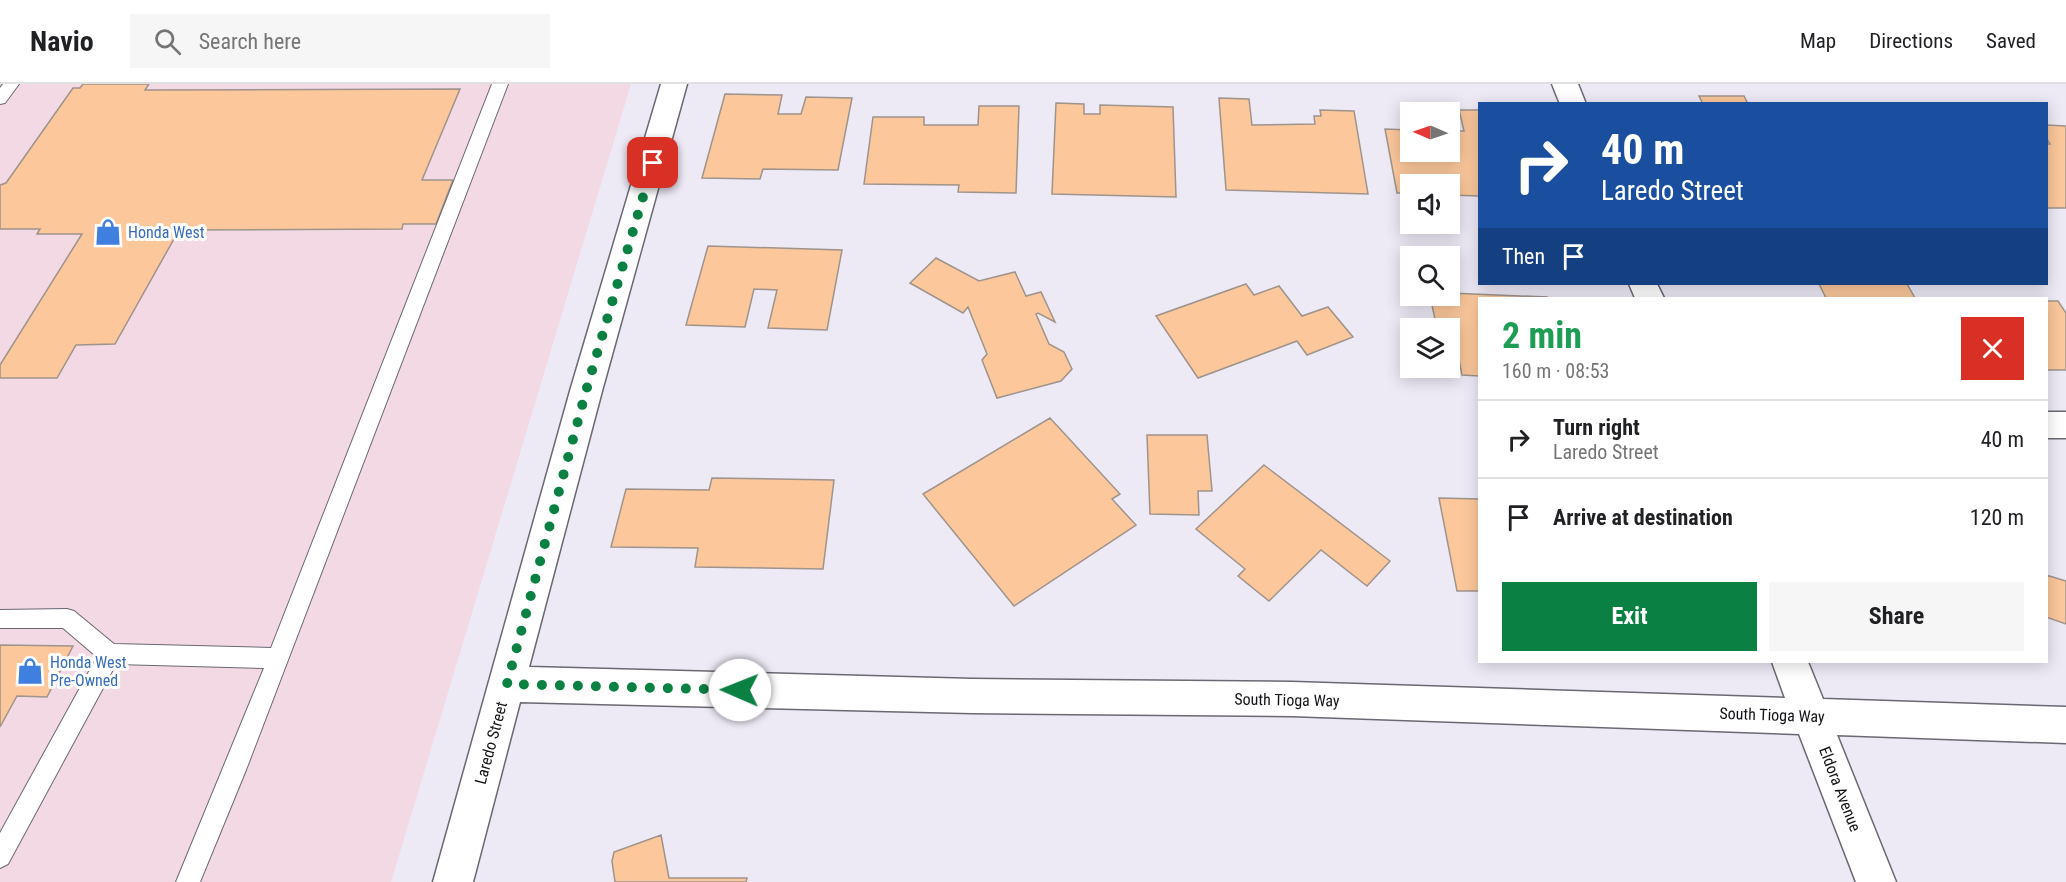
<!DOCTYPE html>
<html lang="en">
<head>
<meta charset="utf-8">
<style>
	:root { --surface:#fff; --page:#f6f6f6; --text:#202124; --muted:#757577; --line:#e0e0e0; --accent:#0b8043 }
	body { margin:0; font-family:"Roboto Condensed",sans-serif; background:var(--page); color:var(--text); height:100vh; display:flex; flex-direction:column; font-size:22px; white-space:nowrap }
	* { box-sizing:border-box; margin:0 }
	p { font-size:20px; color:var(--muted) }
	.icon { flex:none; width:33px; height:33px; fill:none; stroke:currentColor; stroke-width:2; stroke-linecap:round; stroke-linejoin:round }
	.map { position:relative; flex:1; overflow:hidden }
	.details { position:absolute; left:1478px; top:213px; width:570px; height:366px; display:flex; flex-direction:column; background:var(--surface); border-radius:0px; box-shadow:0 3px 15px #0003 }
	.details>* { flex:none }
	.hud { position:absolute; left:1478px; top:18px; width:570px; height:183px; border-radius:0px; box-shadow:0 3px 15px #0003; background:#1a4fa0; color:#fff; overflow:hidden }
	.needle { width:39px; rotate:272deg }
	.buttons { position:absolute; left:1400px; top:18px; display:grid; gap:12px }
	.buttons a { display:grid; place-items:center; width:60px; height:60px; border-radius:0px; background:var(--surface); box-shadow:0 3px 15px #0003; font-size:30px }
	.pin { position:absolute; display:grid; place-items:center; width:51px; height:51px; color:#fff; margin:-26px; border-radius:12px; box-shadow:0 3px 9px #0006 }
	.me { position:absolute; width:66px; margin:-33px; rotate:271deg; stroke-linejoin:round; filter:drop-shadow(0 0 4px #0008) }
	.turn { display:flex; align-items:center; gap:21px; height:126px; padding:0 24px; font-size:27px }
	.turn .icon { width:78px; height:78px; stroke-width:2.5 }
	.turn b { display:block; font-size:42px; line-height:51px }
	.then { display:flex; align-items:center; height:57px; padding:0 24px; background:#0003; gap:12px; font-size:22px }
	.round { display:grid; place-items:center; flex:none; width:63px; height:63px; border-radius:0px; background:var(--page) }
	.overview { display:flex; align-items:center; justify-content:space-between; height:102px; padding:0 24px }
	h1 { font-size:36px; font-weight:700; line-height:45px; color:#1e9e55 }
	.action { display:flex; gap:12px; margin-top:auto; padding:12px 24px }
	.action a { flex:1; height:69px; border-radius:0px; background:var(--accent); color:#fff; font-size:24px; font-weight:700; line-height:69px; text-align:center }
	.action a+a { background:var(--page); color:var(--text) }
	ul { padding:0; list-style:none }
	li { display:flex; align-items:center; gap:18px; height:78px; padding:0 24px; border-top:2px solid var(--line) }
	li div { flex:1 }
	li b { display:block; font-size:22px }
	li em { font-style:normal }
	header { display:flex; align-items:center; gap:36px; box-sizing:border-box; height:84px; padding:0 30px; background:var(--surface); border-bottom:2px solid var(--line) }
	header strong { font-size:28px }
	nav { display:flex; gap:33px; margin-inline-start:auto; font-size:21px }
	.search { width:420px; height:54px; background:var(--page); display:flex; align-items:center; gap:15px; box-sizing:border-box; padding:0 21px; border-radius:0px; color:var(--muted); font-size:22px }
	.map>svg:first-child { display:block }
	.commercial { fill:#f2d9e4 }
	.building { fill:#fbc79b; stroke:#9f948c; stroke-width:1.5 }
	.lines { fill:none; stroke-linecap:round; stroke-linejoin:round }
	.service-casing { stroke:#6b6872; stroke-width:2 }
	.minor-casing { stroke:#6b6872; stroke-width:3 }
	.service { fill:#fff; fill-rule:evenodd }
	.minor { fill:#fff; fill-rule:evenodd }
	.route { stroke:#0b8043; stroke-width:10; stroke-dasharray:0 18 }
	.labels { text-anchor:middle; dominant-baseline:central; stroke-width:6; stroke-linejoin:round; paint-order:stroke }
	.shop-label { font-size:16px; fill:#366cbe; stroke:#fff; text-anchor:start }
	.street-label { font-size:16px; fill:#131216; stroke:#fff }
</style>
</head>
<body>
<header>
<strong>Navio</strong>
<div class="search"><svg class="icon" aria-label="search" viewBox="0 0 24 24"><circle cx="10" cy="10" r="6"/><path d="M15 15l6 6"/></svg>Search here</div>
<nav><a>Map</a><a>Directions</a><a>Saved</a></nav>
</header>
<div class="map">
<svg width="2066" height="798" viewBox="0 0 2066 798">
	<rect width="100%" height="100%" fill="#ede9f5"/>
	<!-- commercial -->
	<path class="commercial" d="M0,0H631L391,798H0Z"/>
	<!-- building -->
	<path class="building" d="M83,0H149L145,6L460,5L422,96H453L436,140H403L402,145L179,146L115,260L76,261L57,294H0V281L82,150H37L40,145H0V101L6,99L73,4H80Z
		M725,10L782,11L778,30H801L806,13L852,14L838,86L763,85L760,95L702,94Z
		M1699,12H1744L1748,20H1703Z
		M1219,14L1249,15L1252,41L1315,40L1314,32H1321L1320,26L1354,27L1368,110L1226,106Z
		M1056,19L1084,20V30H1100V21L1173,23L1176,113L1052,110Z
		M979,22H1019L1016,109L958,108L959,101L864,100L873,33H924V41H978Z
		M1459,26H1479V112L1449,111V100H1410V109H1397L1385,45L1410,46V68H1449V47H1464Z
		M2046,41L2066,42V124H2046V60H2050L2046,53Z
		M708,162L842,166L827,246L768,244L777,206L754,205L745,243L686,241Z
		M936,174L979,197L1015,188L1026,212L1041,208L1055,238L1038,229L1036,230L1049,260L1064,268L1072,285L1061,297L997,314L982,276L987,270L968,223L963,229L910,199Z
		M1246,200L1254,211L1279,202L1302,232L1328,223L1353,253L1307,271L1297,257L1198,294L1156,232Z
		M1819,200H1907L1915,214H1826Z
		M1449,209L1547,213V214H1479V292L1462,291L1457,264H1449V244H1420L1418,235H1435L1430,212H1449Z
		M2046,217H2058L2066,229V286H2047L2046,284Z
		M1050,334L1120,410L1112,415L1136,441L1014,522L923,410Z
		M1147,351H1207L1212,407H1198L1199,431L1150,430Z
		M1264,381L1390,477L1367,502L1321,466L1269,517L1238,492L1245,485L1196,445Z
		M712,394L834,396L823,485L695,483L698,464L611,463L626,405L709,406Z
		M1439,414L1479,415V507H1457Z
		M2046,491L2066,497V540L2046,533Z
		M0,561L73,562L47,613L17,612L0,643Z
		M661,751L669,794H747L746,798H615L612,777L614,768Z"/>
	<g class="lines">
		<defs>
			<path id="service" d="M3,0H19L5,19L0,20V4Z
				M492,0H508L246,686L200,798H176L264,584L116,580L8,780L0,784V749L97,573L63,544H0V526L67,525L74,527L114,560L271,564Z"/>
			<path id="minor" d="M661,0H687L602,307L529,583L972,595L1292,598L1785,614L1772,578H1808L1823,615L2066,623V659L1837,651L1896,798H1856L1799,650L1292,632L972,629L520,618L473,798H433L570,307Z
				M1552,0H1578L1586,20H1560Z
				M1629,200H1657L1664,214H1635Z
				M2046,328H2066V354H2046Z"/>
		</defs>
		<!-- service casing -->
		<use href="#service" class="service-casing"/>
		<!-- minor casing -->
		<use href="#minor" class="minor-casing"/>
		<!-- service -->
		<use href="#service" class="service"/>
		<!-- minor -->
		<use href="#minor" class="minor"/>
	</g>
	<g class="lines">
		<!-- route -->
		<path class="route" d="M653,79L586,307L507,600L740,606"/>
	</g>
	<!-- icons -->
	<defs>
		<symbol id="shop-bare" viewBox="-9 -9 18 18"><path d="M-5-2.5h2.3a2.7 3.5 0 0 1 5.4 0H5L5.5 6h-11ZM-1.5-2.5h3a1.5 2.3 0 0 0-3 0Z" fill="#3f7fe0" stroke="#fff" stroke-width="2.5" paint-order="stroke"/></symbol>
	</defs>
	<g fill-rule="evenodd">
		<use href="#shop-bare" x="89" y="129" width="38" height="38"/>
		<use href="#shop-bare" x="11" y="568" width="38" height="38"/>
	</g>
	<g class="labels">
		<!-- shop labels -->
		<g class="shop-label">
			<text x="128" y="148">Honda West</text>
			<text x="50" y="578">Honda West<tspan x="50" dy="18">Pre-Owned</tspan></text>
		</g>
		<!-- street labels -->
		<g class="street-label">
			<text transform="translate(1287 616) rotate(1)">South Tioga Way</text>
			<text transform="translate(1772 631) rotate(2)">South Tioga Way</text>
			<text transform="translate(491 659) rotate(-75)">Laredo Street</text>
			<text transform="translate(1840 705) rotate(69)">Eldora Avenue</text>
		</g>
	</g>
</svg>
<div class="buttons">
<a><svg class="needle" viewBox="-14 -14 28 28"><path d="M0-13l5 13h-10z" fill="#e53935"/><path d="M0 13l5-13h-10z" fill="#757577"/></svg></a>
<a><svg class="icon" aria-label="sound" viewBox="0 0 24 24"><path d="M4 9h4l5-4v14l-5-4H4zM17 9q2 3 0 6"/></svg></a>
<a><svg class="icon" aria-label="search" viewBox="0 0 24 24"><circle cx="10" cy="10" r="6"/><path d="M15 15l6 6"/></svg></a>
<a><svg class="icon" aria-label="layers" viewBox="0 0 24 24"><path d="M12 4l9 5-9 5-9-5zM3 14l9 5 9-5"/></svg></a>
</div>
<div class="pin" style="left:653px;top:79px;background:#d93025"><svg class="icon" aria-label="arrive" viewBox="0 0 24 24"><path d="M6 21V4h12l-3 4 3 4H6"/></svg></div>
<svg class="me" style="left:740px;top:606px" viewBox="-20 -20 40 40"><circle r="19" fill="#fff"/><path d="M0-13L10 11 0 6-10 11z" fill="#0b8043"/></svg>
<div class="hud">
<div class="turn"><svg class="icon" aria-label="right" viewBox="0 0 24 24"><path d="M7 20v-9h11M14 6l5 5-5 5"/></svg><div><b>40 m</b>Laredo Street</div></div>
<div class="then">Then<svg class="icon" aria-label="arrive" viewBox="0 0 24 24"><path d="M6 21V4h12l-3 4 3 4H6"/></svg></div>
</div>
<section class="details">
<div class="overview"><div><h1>2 min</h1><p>160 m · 08:53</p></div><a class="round" style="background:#d93025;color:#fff"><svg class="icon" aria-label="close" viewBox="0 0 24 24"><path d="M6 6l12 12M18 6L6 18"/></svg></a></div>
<ul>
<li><svg class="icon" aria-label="right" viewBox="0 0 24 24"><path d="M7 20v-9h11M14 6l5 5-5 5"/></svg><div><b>Turn right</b><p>Laredo Street</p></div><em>40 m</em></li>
<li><svg class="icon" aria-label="arrive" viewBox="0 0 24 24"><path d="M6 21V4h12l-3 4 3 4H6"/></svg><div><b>Arrive at destination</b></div><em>120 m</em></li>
</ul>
<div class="action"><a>Exit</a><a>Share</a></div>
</section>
</div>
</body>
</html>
